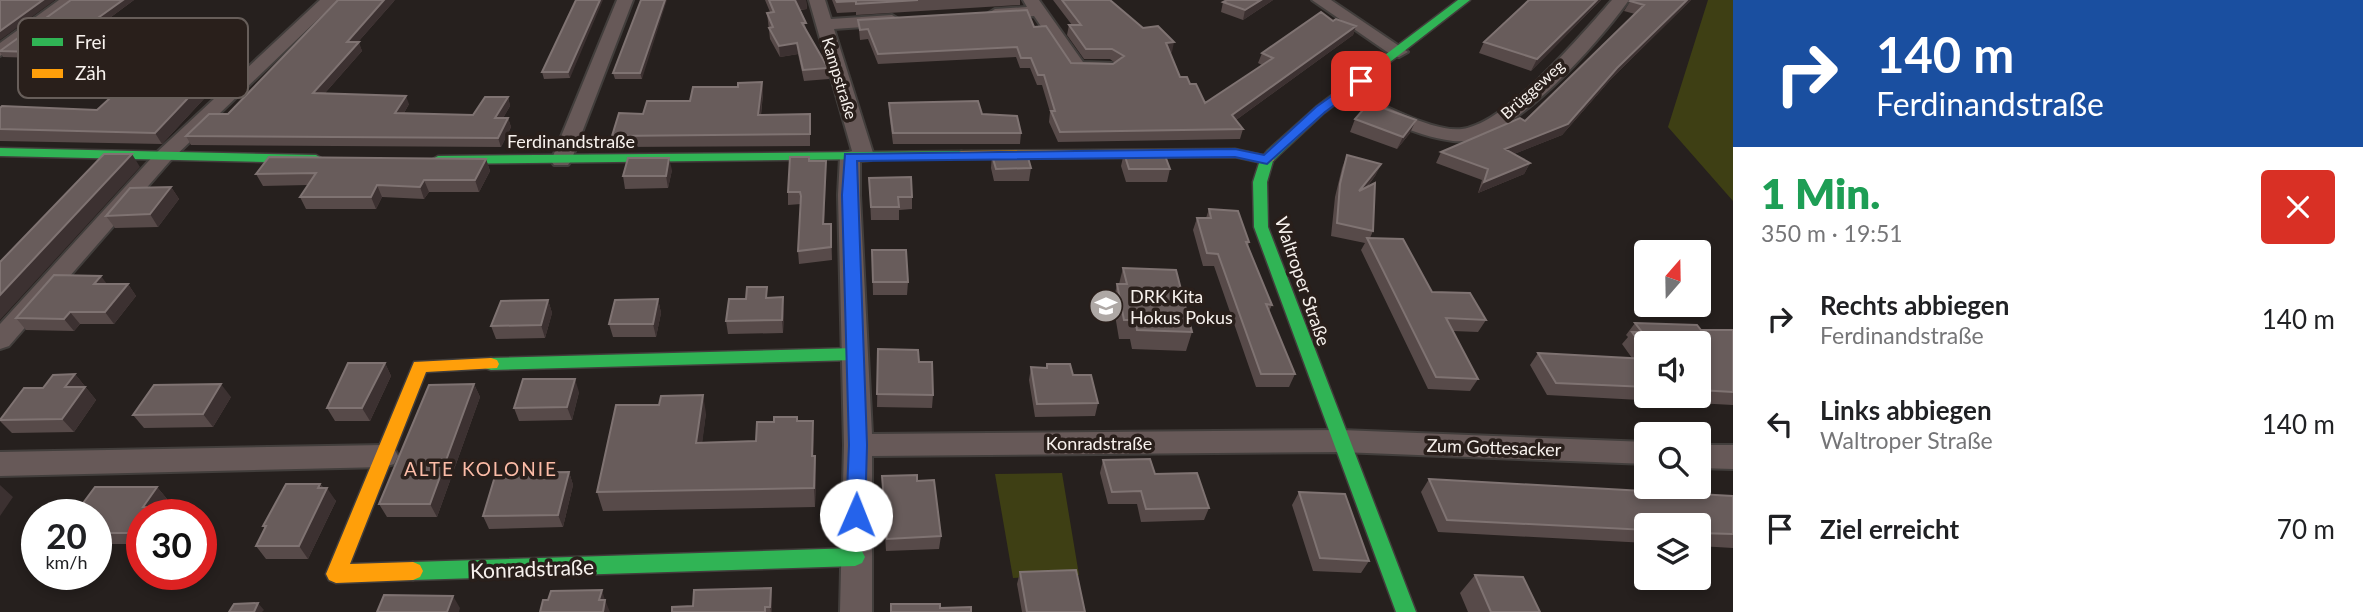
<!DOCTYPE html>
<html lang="de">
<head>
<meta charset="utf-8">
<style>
	:root { --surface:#fff; --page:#f6f6f6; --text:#202124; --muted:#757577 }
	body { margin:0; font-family:Lato,sans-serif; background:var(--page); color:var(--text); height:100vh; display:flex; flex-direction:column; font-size:26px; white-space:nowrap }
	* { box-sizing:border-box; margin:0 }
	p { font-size:23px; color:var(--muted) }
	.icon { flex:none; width:38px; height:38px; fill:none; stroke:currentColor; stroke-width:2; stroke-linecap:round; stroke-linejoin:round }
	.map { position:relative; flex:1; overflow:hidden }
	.drawer { display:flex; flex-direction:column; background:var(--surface); width:630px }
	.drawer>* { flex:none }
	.banner { background:#1a4fa0; color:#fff; overflow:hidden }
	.needle { width:46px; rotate:20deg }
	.tools { position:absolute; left:1634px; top:240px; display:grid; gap:14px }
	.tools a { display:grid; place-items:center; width:77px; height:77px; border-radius:7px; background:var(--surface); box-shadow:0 4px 10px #0003; font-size:35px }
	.speed { position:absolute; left:21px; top:499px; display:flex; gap:14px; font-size:35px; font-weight:700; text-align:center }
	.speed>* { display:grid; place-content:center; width:91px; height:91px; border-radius:50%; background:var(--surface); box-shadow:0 4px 10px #0003; line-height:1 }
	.speed small { font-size:18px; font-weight:400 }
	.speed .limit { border:10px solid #d22; background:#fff; color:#111 }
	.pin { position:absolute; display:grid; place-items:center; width:60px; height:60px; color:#fff; margin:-30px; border-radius:14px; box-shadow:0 4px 10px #0006 }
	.me { position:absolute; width:77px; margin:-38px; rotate:1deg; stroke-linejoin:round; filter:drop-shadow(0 0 5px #0008) }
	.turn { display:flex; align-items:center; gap:24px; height:147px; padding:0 28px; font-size:32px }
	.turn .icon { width:91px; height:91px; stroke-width:2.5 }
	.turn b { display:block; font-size:49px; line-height:60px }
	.round { display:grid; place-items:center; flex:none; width:74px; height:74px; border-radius:7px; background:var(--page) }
	.headline { display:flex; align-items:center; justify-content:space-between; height:119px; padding:0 28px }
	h1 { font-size:42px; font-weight:800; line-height:52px; color:#1e9e55 }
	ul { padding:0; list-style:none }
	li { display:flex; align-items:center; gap:21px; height:105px; padding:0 28px }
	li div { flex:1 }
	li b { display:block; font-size:26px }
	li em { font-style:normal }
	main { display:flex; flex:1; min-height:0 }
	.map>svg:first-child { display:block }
	.green { fill:#3e3f14 }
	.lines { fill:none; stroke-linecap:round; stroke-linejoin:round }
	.street-casing { stroke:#423e3c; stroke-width:4 }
	.fast-casing { stroke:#423e3c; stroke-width:3 }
	.slow-casing { stroke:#423e3c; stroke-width:3 }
	.street { fill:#675958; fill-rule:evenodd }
	.fast { fill:#30b455; fill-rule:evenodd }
	.slow { fill:#ff9f0a; fill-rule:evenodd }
	.wall { fill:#574a49; fill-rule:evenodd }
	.shaded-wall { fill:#3c3131 }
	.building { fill:#685c5b; stroke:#7f7372; stroke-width:2 }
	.route { fill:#2563eb; stroke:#184099; stroke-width:2 }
	.labels { text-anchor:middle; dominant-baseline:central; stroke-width:7; stroke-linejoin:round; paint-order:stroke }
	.far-street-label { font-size:16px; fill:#f7f1ed; stroke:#291f1b }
	.street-label { font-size:18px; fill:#f7f1ed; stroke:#291f1b }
	.poi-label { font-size:18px; fill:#f7f1ed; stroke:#291f1b; text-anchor:start }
	.neighbourhood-label { font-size:19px; letter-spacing:2px; fill:#fcbca7; stroke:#291f1b }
	.near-street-label { font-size:21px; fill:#f7f1ed; stroke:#291f1b }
	.key { fill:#291f1b; stroke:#675e5a; stroke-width:2 }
	.key-label { font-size:19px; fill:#f7f1ed }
</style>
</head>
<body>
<main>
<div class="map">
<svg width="1733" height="612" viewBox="0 0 1733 612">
	<rect width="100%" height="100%" fill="#26201e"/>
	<!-- green -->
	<path class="green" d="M1708,0H1733V201L1668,127Z
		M1062,473L1079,575L1013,578L995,474Z"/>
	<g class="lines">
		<defs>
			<path id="street" d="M59,0H78L0,56V43Z
				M320,0H338L170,161L9,346L0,349V324L156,153Z
				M617,0H633L571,161L568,165H554L551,161Z
				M809,0H825L831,19L892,15L900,20L892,25L834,29L874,156L871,160L860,161V195L872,434L1341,430L1647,442V464L1341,452L872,456V612H840L844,445L838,195L840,157L843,153L852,151Z
				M1023,0H1039L1083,62L1112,63L1115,67L1112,71L1072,72L1034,16L995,19L987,14L995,9L1027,7Z
				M1312,0H1331L1408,52L1399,57L1393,56Z
				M1612,0H1629C1599,42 1508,148 1453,141C1412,136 1373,113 1336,98L1334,94L1336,90H1350C1377,101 1433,133 1462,129C1507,123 1582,34 1612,0Z
				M384,445L394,448L398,456L394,464L384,467L0,476V452Z
				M1699,445H1733V469L1699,468Z"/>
			<path id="fast" d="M1458,0H1470L1324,113L1278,156L1273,161L1267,182L1268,227L1416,612H1396L1254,227L1253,182L1260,160L1268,150L1316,107Z
				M0,148L316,155L323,159L316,163L0,156Z
				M961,151L966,152V158L438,164L431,160L438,156Z
				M855,348L861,350L863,354L861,358L855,360L491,370L485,368L483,364L485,360L491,358Z
				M855,548L862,551L865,557L862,563L855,566L413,580L406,577L403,571L406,565L413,562Z"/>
			<path id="slow" d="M1235,149L1272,157L1274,160L1267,164L1235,157L961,159L954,155L961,151Z
				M491,358L497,360L499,364L497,368L426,372L350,564L413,562L420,565L423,571L420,577L413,580L336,583L329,580L326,574L414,362Z"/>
		</defs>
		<!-- street casing -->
		<use href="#street" class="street-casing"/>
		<!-- fast casing -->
		<use href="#fast" class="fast-casing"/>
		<!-- slow casing -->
		<use href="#slow" class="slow-casing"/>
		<!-- street -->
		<use href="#street" class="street"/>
		<!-- fast -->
		<use href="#fast" class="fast"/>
		<!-- slow -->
		<use href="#slow" class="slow"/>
	</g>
	<!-- wall -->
	<path class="wall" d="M71,0H134L92,31L75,30L38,58L3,57L0,52V50Z
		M395,0L358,42L362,51L325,93L409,104L404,113L473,115L508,97L510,106L503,118H508L511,127L501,147L191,145L186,136L228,114Z
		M576,0L570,78L544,79L542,72Z
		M641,0L642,79H615L613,73Z
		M765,0H806L807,9L800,10L807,31L828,68L829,79L804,81L798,54L780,57L770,39L767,13L770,12Z
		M832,0H1020V5L856,15V12L837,13Z
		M1053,0H1110L1172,52L1170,53L1180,77L1190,84L1205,103L1262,65L1258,63L1262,53L1333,21L1356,26L1353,35L1236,120L1243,129L1240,139L1058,142L1049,122L1050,112L1042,85H1037L1030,68H1020L1016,57L878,64L868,39L860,40L858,20L1034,27L1071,63L1113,64L1115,63L1110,59H1084L1067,35L1069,25H1072Z
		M1273,0L1243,20L1221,12L1223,2Z
		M1529,0H1601L1531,71L1479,53L1484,42Z
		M1631,0H1691L1611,79L1562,135L1514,154L1530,163L1524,174L1478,193L1482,180L1436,163L1441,152L1525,121L1635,14L1624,11Z
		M245,49L212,83L214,88L162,144L0,141V108L97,110L153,76Z
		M762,82L763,94L761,115L810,126V146L615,147L612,136L643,114L690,101L738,87Z
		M889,103L982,114L1021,133L1020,144H893L889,113Z
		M1355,119L1410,133L1397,149L1350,132Z
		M1124,153L1170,169L1167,182H1126L1121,166Z
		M992,155L1031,168L1029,181H994L991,168Z
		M1347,155L1381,164L1375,176L1367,187L1373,231L1370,238L1432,292L1486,320L1478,332L1453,331L1478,379L1470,391L1428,389L1361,250L1365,243L1331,236L1335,197L1342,168Z
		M486,159L490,171L479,192H429L424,199L382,197L376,209H306L300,197L308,185L263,186L256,174Z
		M826,161L824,224H831L832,260L799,264L798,251L801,204L788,205V192Z
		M672,170L668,188L625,189L623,176Z
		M869,178L912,197V209L899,210V220H871Z
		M171,187L179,199L158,227L115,228L106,216Z
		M1209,209L1249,242L1248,246L1272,305L1269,311L1295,374L1289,387H1256L1214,266H1203L1193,230L1197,218H1206Z
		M872,250L908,282L907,295H873Z
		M1123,268L1192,332L1186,351L1132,349L1130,339H1119L1113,303L1117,284H1119Z
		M107,284H128L136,296L114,324H80L74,331L26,330L16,318Z
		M768,298L784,310L783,333L728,334L726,321Z
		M658,299L661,313L656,337H613L609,324Z
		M548,300L552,313L545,338L496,339L491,326Z
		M1635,323L1701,330H1733V405L1547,395L1530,365L1538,353L1632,358L1622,344L1628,337L1626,335ZM1647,343H1699V396H1647Z
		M878,349L919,362L933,395L932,408L877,407Z
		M385,363L391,376L370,421H335L327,408Z
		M1047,364L1073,375L1098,403L1095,416L1035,417L1029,380L1031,367L1046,368Z
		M75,374L96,400L74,432L12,433L0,421V419L43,388Z
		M474,384L480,397L437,517H387L379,504Z
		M579,392L572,420L519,421L514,408Z
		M231,397L213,427L144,428L133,415Z
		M706,413L702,442L756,441L797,421H813V456H815L816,474L815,507L603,511L597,492Z
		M1103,460L1155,474L1209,508L1204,520L1141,522L1137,504H1108L1100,473Z
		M569,472L573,485L563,527L489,529L483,516Z
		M882,476L917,481L941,536L939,549L886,551L882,489Z
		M1429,479L1733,496V548L1699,546V525H1647V543L1438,532L1421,492Z
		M320,484L336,501L308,559H266L256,546L265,529L263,526Z
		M157,487L167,499L161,507L185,508L191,514H142V544H96V514Z
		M1299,492L1369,561L1361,573L1313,571L1292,505Z
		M1020,572L1085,612H1022L1017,584Z
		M1475,575L1540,612H1468L1460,593Z
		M771,588L772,599V612H672L693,606Z"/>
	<!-- shaded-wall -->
	<path class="shaded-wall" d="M43,0H55L0,40V31Z
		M123,0H134L92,31L88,25Z
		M384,0H395L351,50L347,42Z
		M600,0H603L570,78L568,72Z
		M665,0H667L642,79L640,73Z
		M795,0H806L807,9L796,10Z
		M1261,0H1273L1243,20L1245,10Z
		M1597,0H1601L1531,71L1537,59Z
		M1687,0H1691L1611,79L1562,135L1499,160L1505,149L1617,68Z
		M71,24L75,30L38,58L34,52Z
		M1356,26L1353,35L1229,125L1232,115Z
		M239,39L245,49L212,83L214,88L162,144L155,133L201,76Z
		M359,42L362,51L317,102L313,93Z
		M1174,42L1172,52L1163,53L1166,43Z
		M797,43L798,54L780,57L779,46Z
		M762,82L763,94L759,127L758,115Z
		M406,96L409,104L399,122L395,113Z
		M508,97L510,106L498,127L495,118Z
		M508,118L511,127L501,147L498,138Z
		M1416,120L1410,133L1397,149L1403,137Z
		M132,154L140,167L0,320V295Z
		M669,158L672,170L668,188L666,176Z
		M486,159L490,171L479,192L475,180Z
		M826,161V174L824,237L823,224Z
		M1530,163L1524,174L1478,193L1484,182Z
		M1381,164L1375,176L1353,204L1359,191Z
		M424,180L429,192L424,199L420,187Z
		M377,185L382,197L376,209L371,197Z
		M171,187L179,199L158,227L150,214Z
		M101,276L110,288L94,284Z
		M128,284L136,296L114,324L105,312Z
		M783,297L784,310L783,333L782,320Z
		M658,299L661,313L656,337L653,324Z
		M548,300L552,313L545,338L541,325Z
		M70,312L80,324L74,331L64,319Z
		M385,363L391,376L370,421L362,408Z
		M75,374L96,400L74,432L62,419L65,387Z
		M575,379L579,392L572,420L567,407Z
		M221,384L231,397L213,427L203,414Z
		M474,384L480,397L437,517L430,504Z
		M703,395L706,413L700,461L696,443Z
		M813,421L814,440L813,474L812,456Z
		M815,456L816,474L815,507L814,488Z
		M569,472L573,485L563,527L558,515Z
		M320,484L325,492L327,488L336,501L308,559L299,546Z
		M0,485L13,497L0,516Z
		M157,487L167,499L156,514L143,507Z
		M185,508L191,514H181Z
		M771,588L772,599V612H771L770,607Z
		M602,590L605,600L610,612H603L599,600Z
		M453,596L460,608L459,612H447Z
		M258,603L264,610L262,612H254Z"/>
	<!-- building -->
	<path class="building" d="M0,0H43L0,31Z
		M71,0H123L88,25L71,24L34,52L0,51Z
		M338,0H384L347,42H359L313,93L406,96L395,113L473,115L485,97H508L495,118H508L498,138L186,136L209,114H228Z
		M576,0H600L568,72H542Z
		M641,0H665L640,73H613Z
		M769,0H795L806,23H802L828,68L803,70L797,43L779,46L769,28L773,27L767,13L774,12Z
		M836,0H918L856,4V1L837,2Z
		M1062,0H1110L1143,28L1158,26L1174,42L1166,43L1180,77H1187L1190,84H1196L1205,103L1273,58L1262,53L1321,12L1333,21L1336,19L1356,26L1232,115L1243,129L1060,132L1051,111H1055L1044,75H1038L1031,58H1021L1017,47L878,54L868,29L860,30L858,20L1027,10L1034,27L1046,26L1071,63L1113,64L1124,56L1112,49H1086L1069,25H1081Z
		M1227,0H1261L1245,10L1223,2Z
		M1529,0H1597L1537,59L1484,42Z
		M1631,0H1687L1617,68L1568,124L1505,149L1530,163L1484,182L1488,169L1441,152L1520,118L1525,121L1644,5L1630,1Z
		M195,38L239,39L201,76L208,77L155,133L0,129V108L2,106L97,110L134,76H153Z
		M762,82L758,115L810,114V134L612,136L619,113L643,114L647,101H690L693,87H738V83Z
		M978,101L982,114L1017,116L1021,133H893L889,103Z
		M1369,103L1416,120L1403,137L1355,119Z
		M1124,153H1164L1170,169H1129Z
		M104,154H132L0,295V262Z
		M1027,154L1031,168L996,169L992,155Z
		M1347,155L1381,164L1359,191L1375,183L1373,231L1337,223L1340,184Z
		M269,157L486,159L475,180H424L420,187L377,185L371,197H300L316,173L256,174Z
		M790,157H809V161H826L823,224H831V247L798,251L801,196L800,192H788Z
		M628,158H669L666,176H623Z
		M911,177L912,197H898L899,207H871L869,178Z
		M171,187L150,214L106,216L130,188Z
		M1209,209L1238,211L1249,242H1246L1272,305L1266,304L1295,374H1261L1218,254L1207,253L1197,218H1211Z
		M1367,238L1403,239L1432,292L1470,293L1486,320L1446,318L1478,379L1436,377Z
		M872,250H906L908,282H873Z
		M1123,268L1176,270L1192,332L1137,330L1135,320H1124L1117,284H1127Z
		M54,275L101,276L94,284H128L105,312H70L64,319L16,318Z
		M747,287H767L766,298L783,297L782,320L726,321L729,299H746Z
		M658,299L653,324H609L615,300Z
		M548,300L541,325L491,326L501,301Z
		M1635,323L1697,325L1701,330H1733V392L1699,390V343H1647V353L1632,332H1642Z
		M878,349L918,350L919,362H932L933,395L877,394Z
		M1538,353L1647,359V387L1556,383Z
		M348,363H385L362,408H327Z
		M1047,364H1070L1073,375H1091L1098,403L1037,404L1031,367L1047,368Z
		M75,374L65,387H85L62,419L0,420L24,388H43L53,375Z
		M523,379H575L567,407L514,408Z
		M221,384L203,414L133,415L154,385Z
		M474,384L430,504H379L429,385Z
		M703,395L696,443L756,441L757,422H774V417H797V421H813L812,456H815L814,488L597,492L616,405H659L661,396Z
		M1150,459L1155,474L1197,473L1209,508L1146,509L1141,491L1112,492L1103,460Z
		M569,472L558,515L483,516L496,473Z
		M917,475V481L934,480L941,536L887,539L882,476Z
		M1429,479L1733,496V534L1699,533V525H1647V530L1447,520Z
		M286,484H320L318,488H327L299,546H256L266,526H263Z
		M95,487H157L143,507L185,508L181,514H142V533H96V514H75Z
		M1299,492L1345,494L1369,561L1320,558Z
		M1076,570L1085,612H1027L1020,572Z
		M1475,575L1523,577L1540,612H1491Z
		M771,588L770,607H765V612H672V607L693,606L694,590Z
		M602,590L599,600H605L603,612H540L543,600H548L551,591Z
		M384,595L453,596L447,612H377Z
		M258,603L254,612H229L234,604Z
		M891,604H940V608L971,607V612H891Z"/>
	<!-- route -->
	<path class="route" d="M1357,78L1367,81L1325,112L1267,164L1235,157L857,161L867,445L865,515L862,521H849L846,515L849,445L842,195L845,154L1235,149L1264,155L1316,107Z"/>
	<!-- icons -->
	<defs>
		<symbol id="school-disc" viewBox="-11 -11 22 22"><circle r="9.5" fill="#aea8a5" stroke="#291f1b"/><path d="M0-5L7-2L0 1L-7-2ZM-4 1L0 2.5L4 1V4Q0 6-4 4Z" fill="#fff"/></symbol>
	</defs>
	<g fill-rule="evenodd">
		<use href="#school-disc" x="1087" y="287" width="38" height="38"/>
	</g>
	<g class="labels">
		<!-- far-street labels -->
		<g class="far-street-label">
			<text transform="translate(840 78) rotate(73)">Kampstraße</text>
			<text transform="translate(1532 89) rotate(-42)">Brüggeweg</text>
		</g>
		<!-- street labels -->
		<g class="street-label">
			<text x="571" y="141">Ferdinandstraße</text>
			<text transform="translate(1303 281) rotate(71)">Waltroper Straße</text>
			<text x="1099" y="443">Konradstraße</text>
			<text transform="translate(1494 447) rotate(2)">Zum Gottesacker</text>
		</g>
		<!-- poi labels -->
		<g class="poi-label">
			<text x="1130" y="296">DRK Kita<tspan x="1130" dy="21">Hokus Pokus</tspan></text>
		</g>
		<!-- neighbourhood labels -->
		<g class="neighbourhood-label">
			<text x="481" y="468">ALTE KOLONIE</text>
		</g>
		<!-- near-street labels -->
		<g class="near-street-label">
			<text transform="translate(532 568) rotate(-2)">Konradstraße</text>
		</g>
	</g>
	<!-- legend -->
	<rect x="18" y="18" width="230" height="80" rx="10" class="key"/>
	<rect x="32" y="38" width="31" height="8" fill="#30b455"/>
	<rect x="32" y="69" width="31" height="9" fill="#ff9f0a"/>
	<g class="key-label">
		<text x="75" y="49">Frei</text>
		<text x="75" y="80">Zäh</text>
	</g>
</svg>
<div class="tools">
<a><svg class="needle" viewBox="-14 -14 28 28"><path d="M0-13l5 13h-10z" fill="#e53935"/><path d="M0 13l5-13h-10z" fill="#757577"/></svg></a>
<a><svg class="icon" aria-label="sound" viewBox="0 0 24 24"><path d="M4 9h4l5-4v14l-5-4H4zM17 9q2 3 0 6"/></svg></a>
<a><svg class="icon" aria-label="search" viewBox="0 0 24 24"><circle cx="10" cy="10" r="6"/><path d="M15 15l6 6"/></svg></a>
<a><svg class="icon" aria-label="layers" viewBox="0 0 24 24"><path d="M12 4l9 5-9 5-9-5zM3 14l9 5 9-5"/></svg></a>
</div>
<div class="speed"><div>20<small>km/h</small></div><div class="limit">30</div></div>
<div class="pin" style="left:1361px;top:81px;background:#d93025"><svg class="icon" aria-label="arrive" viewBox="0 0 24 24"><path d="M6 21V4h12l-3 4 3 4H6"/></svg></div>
<svg class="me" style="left:856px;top:515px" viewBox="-20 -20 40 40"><circle r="19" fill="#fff"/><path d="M0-13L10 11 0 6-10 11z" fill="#2563eb"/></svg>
</div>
<section class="drawer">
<div class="banner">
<div class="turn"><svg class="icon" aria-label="right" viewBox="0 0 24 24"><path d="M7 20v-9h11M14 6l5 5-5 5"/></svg><div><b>140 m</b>Ferdinandstraße</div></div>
</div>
<div class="headline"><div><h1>1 Min.</h1><p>350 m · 19:51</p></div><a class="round" style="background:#d93025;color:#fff"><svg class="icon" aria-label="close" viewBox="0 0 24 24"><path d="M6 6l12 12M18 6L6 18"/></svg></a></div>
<ul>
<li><svg class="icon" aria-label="right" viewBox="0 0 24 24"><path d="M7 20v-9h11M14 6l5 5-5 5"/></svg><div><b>Rechts abbiegen</b><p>Ferdinandstraße</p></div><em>140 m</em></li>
<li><svg class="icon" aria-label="left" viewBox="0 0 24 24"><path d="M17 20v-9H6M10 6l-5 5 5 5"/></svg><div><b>Links abbiegen</b><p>Waltroper Straße</p></div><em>140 m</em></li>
<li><svg class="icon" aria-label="arrive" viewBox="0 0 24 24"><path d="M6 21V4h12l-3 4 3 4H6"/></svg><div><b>Ziel erreicht</b></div><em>70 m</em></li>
</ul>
</section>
</main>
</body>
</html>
